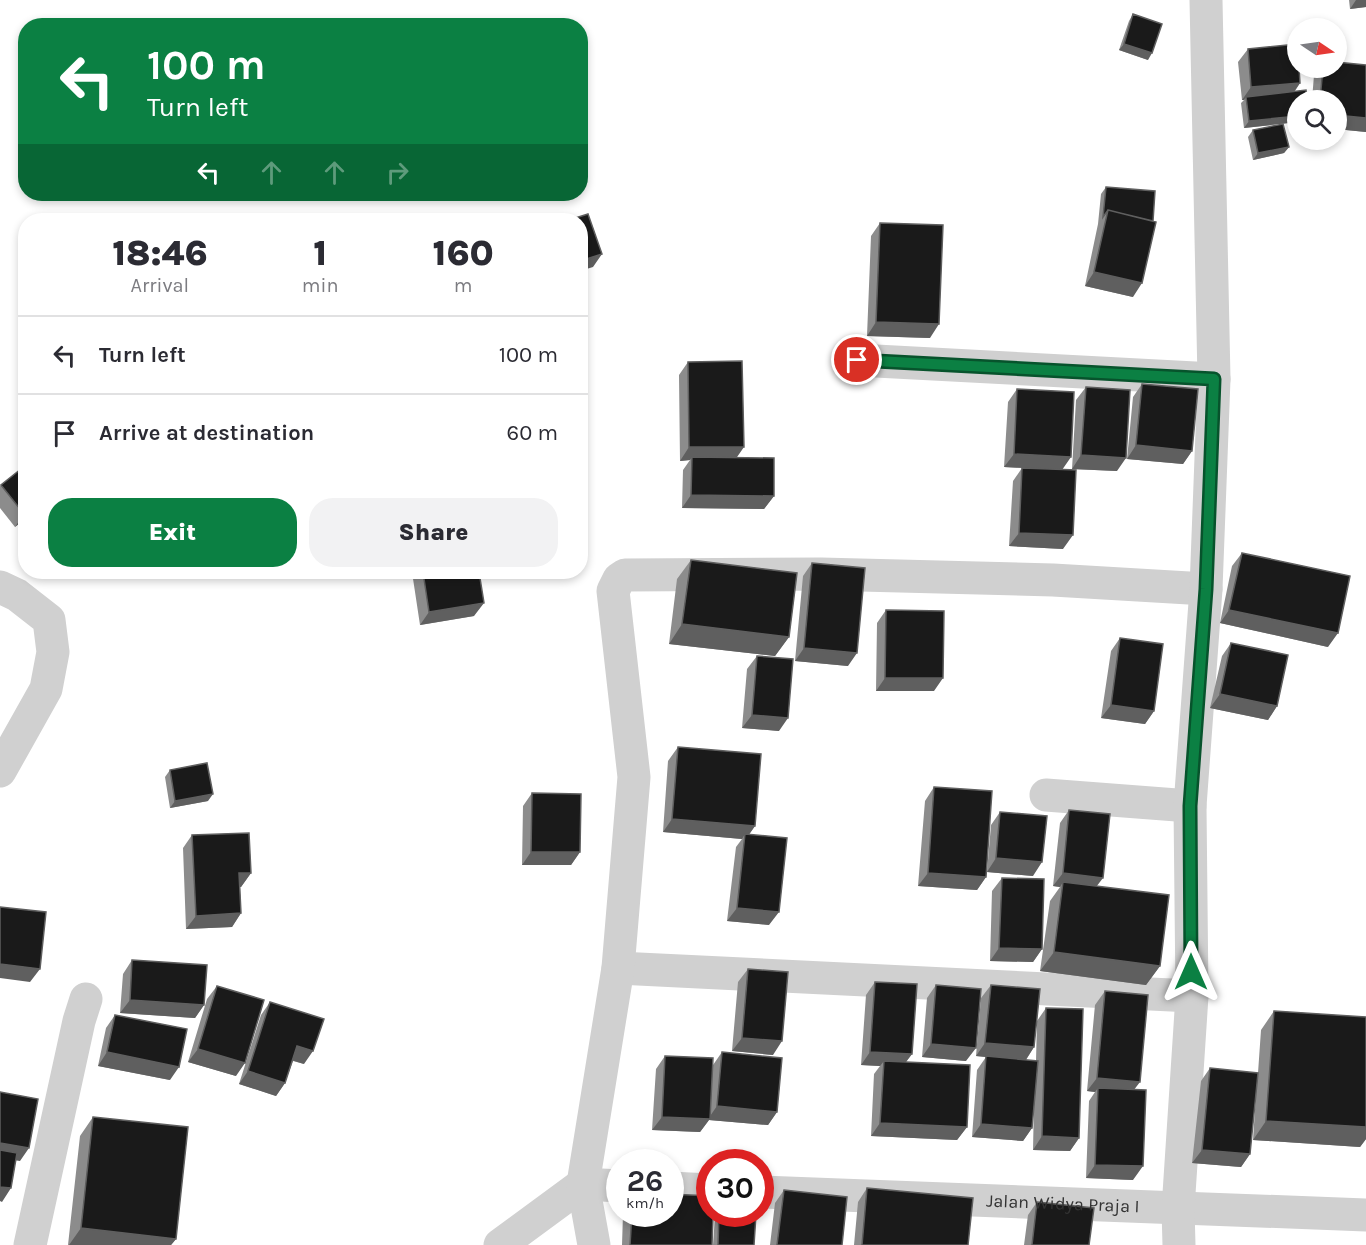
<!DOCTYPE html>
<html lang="en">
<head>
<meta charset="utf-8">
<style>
	:root { --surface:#fff; --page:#f2f2f3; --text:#2b2b33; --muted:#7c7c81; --line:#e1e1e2; --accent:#0b8043 }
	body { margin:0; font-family:Karla,sans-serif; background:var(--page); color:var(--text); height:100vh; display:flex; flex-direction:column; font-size:22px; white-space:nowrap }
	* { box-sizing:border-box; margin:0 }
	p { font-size:20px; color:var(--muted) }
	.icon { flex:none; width:33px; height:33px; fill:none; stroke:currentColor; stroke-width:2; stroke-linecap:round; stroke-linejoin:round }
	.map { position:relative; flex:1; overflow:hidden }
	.details { position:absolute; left:18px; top:213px; width:570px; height:366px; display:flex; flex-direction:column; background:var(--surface); border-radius:24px; box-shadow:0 3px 9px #0003 }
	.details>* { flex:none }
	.top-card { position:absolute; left:18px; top:18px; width:570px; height:183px; border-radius:24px; box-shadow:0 3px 9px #0003; background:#0b8043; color:#fff; overflow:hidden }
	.needle { width:39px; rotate:103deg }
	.buttons { position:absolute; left:1287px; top:18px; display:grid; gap:12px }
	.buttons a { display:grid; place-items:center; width:60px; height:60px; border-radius:50%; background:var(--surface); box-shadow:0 3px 9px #0003; font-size:30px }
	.speed { position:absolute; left:606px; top:1149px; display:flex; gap:12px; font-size:30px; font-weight:700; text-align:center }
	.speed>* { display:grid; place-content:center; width:78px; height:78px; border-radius:50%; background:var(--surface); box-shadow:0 3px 9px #0003; line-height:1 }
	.speed small { font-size:15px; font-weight:400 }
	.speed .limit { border:9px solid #d22; background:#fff; color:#111 }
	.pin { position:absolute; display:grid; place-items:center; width:51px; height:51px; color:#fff; margin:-26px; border:3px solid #fff; border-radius:50%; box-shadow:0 2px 6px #0007 }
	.me { position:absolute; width:66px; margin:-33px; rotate:0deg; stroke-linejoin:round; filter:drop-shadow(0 0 4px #0008) }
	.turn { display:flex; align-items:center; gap:21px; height:126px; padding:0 30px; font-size:27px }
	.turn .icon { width:78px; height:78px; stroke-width:2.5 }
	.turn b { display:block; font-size:42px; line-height:51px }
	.lanes { display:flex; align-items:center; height:57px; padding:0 30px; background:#0003; justify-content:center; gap:30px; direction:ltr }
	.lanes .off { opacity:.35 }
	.eta { display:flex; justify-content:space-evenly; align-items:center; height:102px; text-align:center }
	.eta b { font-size:36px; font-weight:800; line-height:42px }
	.button { display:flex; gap:12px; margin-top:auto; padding:12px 30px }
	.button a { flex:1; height:69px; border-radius:24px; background:var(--accent); color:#fff; font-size:24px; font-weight:800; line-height:69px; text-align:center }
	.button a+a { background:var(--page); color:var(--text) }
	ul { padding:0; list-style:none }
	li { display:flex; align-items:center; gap:18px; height:78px; padding:0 30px; border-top:2px solid var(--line) }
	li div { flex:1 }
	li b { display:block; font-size:22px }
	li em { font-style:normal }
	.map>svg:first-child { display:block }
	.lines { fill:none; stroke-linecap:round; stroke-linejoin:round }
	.street { stroke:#d0d0d0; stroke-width:33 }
	.wall { fill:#8c8c8c }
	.shaded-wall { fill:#5f5f5f }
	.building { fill:#1a1a1a; stroke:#5f5f5f; stroke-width:1.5 }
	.route-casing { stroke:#07532c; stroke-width:15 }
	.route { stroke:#0b8043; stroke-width:10 }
	.labels { text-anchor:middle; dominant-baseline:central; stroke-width:6; stroke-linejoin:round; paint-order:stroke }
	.street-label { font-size:18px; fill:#333; stroke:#fff }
</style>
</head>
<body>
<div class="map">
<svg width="1366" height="1245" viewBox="0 0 1366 1245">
	<rect width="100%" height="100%" fill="#fff"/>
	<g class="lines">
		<!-- street -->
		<g class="street">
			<path d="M857,360L1214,379"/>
			<path d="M0,587L17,595L49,620L53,652L46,689L0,771"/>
			<path d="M1046,795L1190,806"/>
			<path d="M618,968L1192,996"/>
			<path d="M670,1188L710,1190"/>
			<path id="s1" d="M760,1192L1366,1215"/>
			<path d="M30,1245L79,1021L86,999"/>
			<path d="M500,1245L583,1184L620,1186"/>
			<path d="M594,1245L583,1184L618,968L634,777L613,591L619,579L625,575L821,574L1053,580L1206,589"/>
			<path d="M1179,1245L1178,1209L1192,996L1190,806L1206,589L1214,379L1206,0"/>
		</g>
	</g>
	<!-- wall -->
	<path class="wall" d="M1349,0H1366V7L1350,9Z
		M1133,14L1148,60L1119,50L1129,21Z
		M1248,49L1300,83L1295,91L1298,100V122L1244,128L1241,103L1244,100H1242L1238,62Z
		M1366,65V132L1336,129V100H1312L1314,75L1319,68H1336Z
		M1253,130L1289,147L1284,153L1253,160L1248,137Z
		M1106,187L1133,297L1085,286L1098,224L1101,194Z
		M880,223L930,338L867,336L871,236Z
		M688,362L736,458L774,496L764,509L682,508L683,470L690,460L680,461L679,375Z
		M1142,384L1192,451L1183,464L1127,459L1133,397Z
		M1086,387L1117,471L1072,469L1076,400Z
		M1017,389L1062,470L1063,549L1009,546L1013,481L1022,468L1004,467L1008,402Z
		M26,465V518L15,527L0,508V486Z
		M1242,553L1328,647L1220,623L1232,566Z
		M691,560L789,637L775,656L669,644L677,579Z
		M812,563L848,666L795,661L803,576Z
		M412,572H479L474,616L420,625Z
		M886,610L934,691H876L877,623Z
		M1120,638L1154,711L1145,724L1101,718L1111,651Z
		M1231,643L1277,706L1268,720L1210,708L1222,656Z
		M757,656L779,731L742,728L747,669Z
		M678,747L755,826L749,834L769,925L727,921L736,847L742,839L663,832L668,761Z
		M170,770L208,801L170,808L165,777Z
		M934,787L986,877L977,890L918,886L925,801Z
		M532,793L580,852L571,865H522L523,806Z
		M1069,810L1097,886L1160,966L1146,985L1040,971L1050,901L1060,887L1053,886L1060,823Z
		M1000,812L1033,876L987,872L991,825Z
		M192,835L251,873L241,887H240L241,913L232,927L186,929L183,848Z
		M1002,878L1042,949L1033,962L990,961L992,891Z
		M132,960L204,1005L195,1018L120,1013L123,974Z
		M748,969L773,1055L732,1051L738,982Z
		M875,982L912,1054L906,1062L967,1127L957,1140L871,1136L874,1074L880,1066L861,1065L866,995Z
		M936,985L966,1061L922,1057L927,998Z
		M991,985L1034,1047L1026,1060L1036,1061L1037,1021L1046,1008L1079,1138L1070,1151L1033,1150L1034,1102L1032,1128L1023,1141L972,1137L977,1070L986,1057L976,1056L981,998Z
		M217,986L236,1076L188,1062L207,999Z
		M1105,991L1134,1089L1133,1180L1086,1178L1089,1101L1095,1092L1087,1091L1095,1005Z
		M270,1002L304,1064L293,1061L285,1083L276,1096L239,1084L261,1015Z
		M1274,1011L1366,1017V1139L1360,1147L1253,1140L1257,1079L1250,1154L1241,1167L1192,1163L1201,1081L1210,1068L1258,1073L1261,1030Z
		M115,1015L170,1080L98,1066L106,1028Z
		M722,1052L777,1112L768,1125L709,1120L700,1132L652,1130L656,1069L665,1056L713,1065Z
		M93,1117L176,1239L171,1245H68L80,1136Z
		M867,1188L968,1245H854L858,1202Z
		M784,1190L842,1245H770L775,1203Z
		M1037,1202L1089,1245H1024L1028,1215Z
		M623,1214H670L712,1245H622Z
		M717,1214H756L754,1245H713L715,1216Z"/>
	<!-- shaded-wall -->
	<path class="shaded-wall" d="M1356,0H1366V7L1350,9Z
		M1124,44L1152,53L1148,60L1119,50Z
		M1300,83L1291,96L1246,97L1244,100H1242L1251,87Z
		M1336,115L1366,118V132L1336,129Z
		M1298,116V122L1244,128L1249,121Z
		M1289,147L1284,153L1253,160L1258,153Z
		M602,254L593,267L580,271V261Z
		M1094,272L1142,283L1133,297L1085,286Z
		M876,322L939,324L930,338L867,336Z
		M1136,445L1192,451L1183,464L1127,459Z
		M689,447H744L735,460L692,457L690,460L680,461Z
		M1014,454L1071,457L1062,470L1004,467Z
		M1081,455L1126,458L1117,471L1072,469Z
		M691,495L774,496L764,509L682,508Z
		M26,513V518L15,527L24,514Z
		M1019,533L1073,535L1063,549L1009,546Z
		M484,603L474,616L420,625L429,612Z
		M1229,610L1338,633L1328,647L1220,623Z
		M682,624L789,637L775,656L669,644Z
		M804,648L857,653L848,666L795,661Z
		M885,678H943L934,691H876Z
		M1220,694L1277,706L1268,720L1210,708Z
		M1111,705L1154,711L1145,724L1101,718Z
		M752,715L788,718L779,731L742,728Z
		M213,794L208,801L170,808L175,801Z
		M672,819L755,826L746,839L745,834L742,839L663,832Z
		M531,852H580L571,865H522Z
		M996,858L1042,862L1033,876L987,872Z
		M239,873H251L241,887H230Z
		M928,873L986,877L977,890L918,886Z
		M1063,873L1103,878L1093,891L1063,882L1060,887L1053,886Z
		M737,908L779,912L769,925L727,921Z
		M241,913L232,927L186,929L196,916Z
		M999,948L1042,949L1033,962L990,961Z
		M1054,952L1160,966L1146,985L1040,971Z
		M0,964L40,969L30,982L0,978Z
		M130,1000L204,1005L195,1018L120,1013Z
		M742,1038L782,1041L773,1055L732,1051Z
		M985,1043L1034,1047L1025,1061L976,1056Z
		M931,1044L976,1048L966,1061L922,1057Z
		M297,1046L313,1051L304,1064L288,1059Z
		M198,1049L245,1063L236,1076L188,1062Z
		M107,1052L179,1067L170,1080L98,1066Z
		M870,1052L912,1054L902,1067L884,1061L880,1066L861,1065Z
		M248,1071L285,1083L276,1096L239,1084Z
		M1097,1078L1140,1082L1130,1095L1098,1088L1095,1092L1087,1091Z
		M717,1106L777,1112L768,1125L709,1120L700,1132L652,1130L662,1117L708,1119Z
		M1266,1121L1366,1127V1139L1360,1147L1253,1140Z
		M880,1123L967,1127L957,1140L871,1136Z
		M981,1124L1032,1128L1023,1141L972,1137Z
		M1042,1136L1079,1138L1070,1151L1033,1150Z
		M0,1143L29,1148L20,1161L0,1158Z
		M1202,1150L1250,1154L1241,1167L1192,1163Z
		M1095,1165L1143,1166L1133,1180L1086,1178Z
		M0,1187L11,1188L2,1202L0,1201Z
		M81,1228L176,1239L171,1245H69Z"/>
	<!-- building -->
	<path class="building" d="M1133,14L1162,24L1152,53L1124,44Z
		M1297,44L1298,68H1299L1300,83L1251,87L1248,49Z
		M1336,62L1366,65V118L1336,115V100H1320L1323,68H1336Z
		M1306,90L1307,100H1298V116L1249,121L1246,97Z
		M1283,124L1289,147L1258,153L1253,130Z
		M1106,187L1155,191L1153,221L1108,210L1103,217Z
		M1108,210L1156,222L1142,283L1094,272Z
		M588,214L602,254L580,261V220H569Z
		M880,223L943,225L939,324L876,322Z
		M742,361L744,447H689L688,362Z
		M1142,384L1198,389L1192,451L1136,445Z
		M1086,387L1130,390L1126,458L1081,455Z
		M1017,389L1074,392L1071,457L1014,454Z
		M692,457L774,458V496L691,495Z
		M26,465V513L24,514L1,485Z
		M1022,468L1076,470L1073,535L1019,533Z
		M1242,553L1350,576L1338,633L1229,610Z
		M691,560L797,573L789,637L682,624Z
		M812,563L865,568L857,653L804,648Z
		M423,572H479L484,603L429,612Z
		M886,610L944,611L943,678H885Z
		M1120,638L1163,644L1154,711L1111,705Z
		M1231,643L1288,655L1277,706L1220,694Z
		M757,656L793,659L788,718L752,715Z
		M678,747L761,754L755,826L672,819Z
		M207,763L213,794L175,801L170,770Z
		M934,787L992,791L986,877L928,873Z
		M532,793L581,794L580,852H531Z
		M1069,810L1110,814L1103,878L1063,873Z
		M1000,812L1047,816L1042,862L996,858Z
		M249,833L251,873H239L241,913L196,916L192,835Z
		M745,834L787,838L779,912L737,908Z
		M1002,878L1044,879L1042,949L999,948Z
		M1063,882L1169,895L1160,966L1054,952Z
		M0,907L46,912L40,969L0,964Z
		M132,960L207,965L204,1005L130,1000Z
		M748,969L788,972L782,1041L742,1038Z
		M875,982L917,984L912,1054L870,1052Z
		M936,985L981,989L976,1048L931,1044Z
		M991,985L1040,989L1034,1047L985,1043Z
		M217,986L264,1000L245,1063L198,1049Z
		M1105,991L1148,995L1140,1082L1097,1078Z
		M270,1002L324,1019L313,1051L297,1046L285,1083L248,1071Z
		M1046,1008L1083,1009L1079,1138L1042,1136Z
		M1274,1011L1366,1017V1127L1266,1121Z
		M115,1015L187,1029L179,1067L107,1052Z
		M722,1052L782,1058L777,1112L717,1106Z
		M665,1056L713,1058L710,1119L662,1117Z
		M986,1056L1038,1061L1032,1128L981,1124Z
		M884,1061L970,1065L967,1127L880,1123Z
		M1210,1068L1258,1073L1250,1154L1202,1150Z
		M1098,1088L1146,1090L1143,1166L1095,1165Z
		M0,1092L38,1099L29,1148L0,1143Z
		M93,1117L188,1127L176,1239L81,1228Z
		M0,1150L17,1153L11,1188L0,1187Z
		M867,1188L973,1198L968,1245H862Z
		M784,1190L847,1197L842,1245H777Z
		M670,1194L710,1196V1214H713L712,1245H630L632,1214H670Z
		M1037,1202L1094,1208L1089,1245H1032Z
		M719,1214H756L754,1245H718Z"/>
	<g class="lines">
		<defs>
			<path id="route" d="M857,360L1214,379L1206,589L1190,806L1191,972"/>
		</defs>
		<!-- route casing -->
		<use href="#route" class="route-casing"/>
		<!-- route -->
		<use href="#route" class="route"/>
	</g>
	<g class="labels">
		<!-- street labels -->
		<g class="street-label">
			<text stroke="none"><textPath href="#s1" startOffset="303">Jalan Widya Praja I</textPath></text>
		</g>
	</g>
</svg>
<div class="buttons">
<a><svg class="needle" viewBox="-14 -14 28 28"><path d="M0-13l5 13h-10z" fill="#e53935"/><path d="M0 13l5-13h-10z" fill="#7c7c81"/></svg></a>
<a><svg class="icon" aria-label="search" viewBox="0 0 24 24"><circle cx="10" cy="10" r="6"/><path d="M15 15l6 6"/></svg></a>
</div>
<div class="speed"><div>26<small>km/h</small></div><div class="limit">30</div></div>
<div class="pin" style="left:857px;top:360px;background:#d93025"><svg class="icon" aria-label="arrive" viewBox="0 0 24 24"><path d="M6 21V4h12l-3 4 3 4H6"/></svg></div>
<svg class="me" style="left:1191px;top:972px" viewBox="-20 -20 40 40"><path d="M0-17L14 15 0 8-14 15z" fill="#0b8043" stroke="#fff" stroke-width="4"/></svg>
<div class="top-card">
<div class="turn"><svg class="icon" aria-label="left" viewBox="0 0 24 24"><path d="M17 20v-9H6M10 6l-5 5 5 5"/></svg><div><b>100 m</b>Turn left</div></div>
<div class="lanes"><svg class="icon" aria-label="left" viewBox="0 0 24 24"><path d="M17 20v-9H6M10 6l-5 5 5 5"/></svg><svg class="icon off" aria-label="ahead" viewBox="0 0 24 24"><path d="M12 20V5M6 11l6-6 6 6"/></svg><svg class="icon off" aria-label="ahead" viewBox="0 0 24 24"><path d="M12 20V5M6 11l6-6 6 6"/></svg><svg class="icon off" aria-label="right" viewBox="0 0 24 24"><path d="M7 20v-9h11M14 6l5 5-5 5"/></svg></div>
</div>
<section class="details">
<div class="eta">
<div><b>18:46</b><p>Arrival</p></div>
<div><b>1</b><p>min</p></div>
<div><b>160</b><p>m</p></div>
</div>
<ul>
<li><svg class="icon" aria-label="left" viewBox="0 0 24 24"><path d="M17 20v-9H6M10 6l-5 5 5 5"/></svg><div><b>Turn left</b></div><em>100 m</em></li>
<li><svg class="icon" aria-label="arrive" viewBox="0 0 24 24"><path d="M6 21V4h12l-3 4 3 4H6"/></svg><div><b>Arrive at destination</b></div><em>60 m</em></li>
</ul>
<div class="button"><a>Exit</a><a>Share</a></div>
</section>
</div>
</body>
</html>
